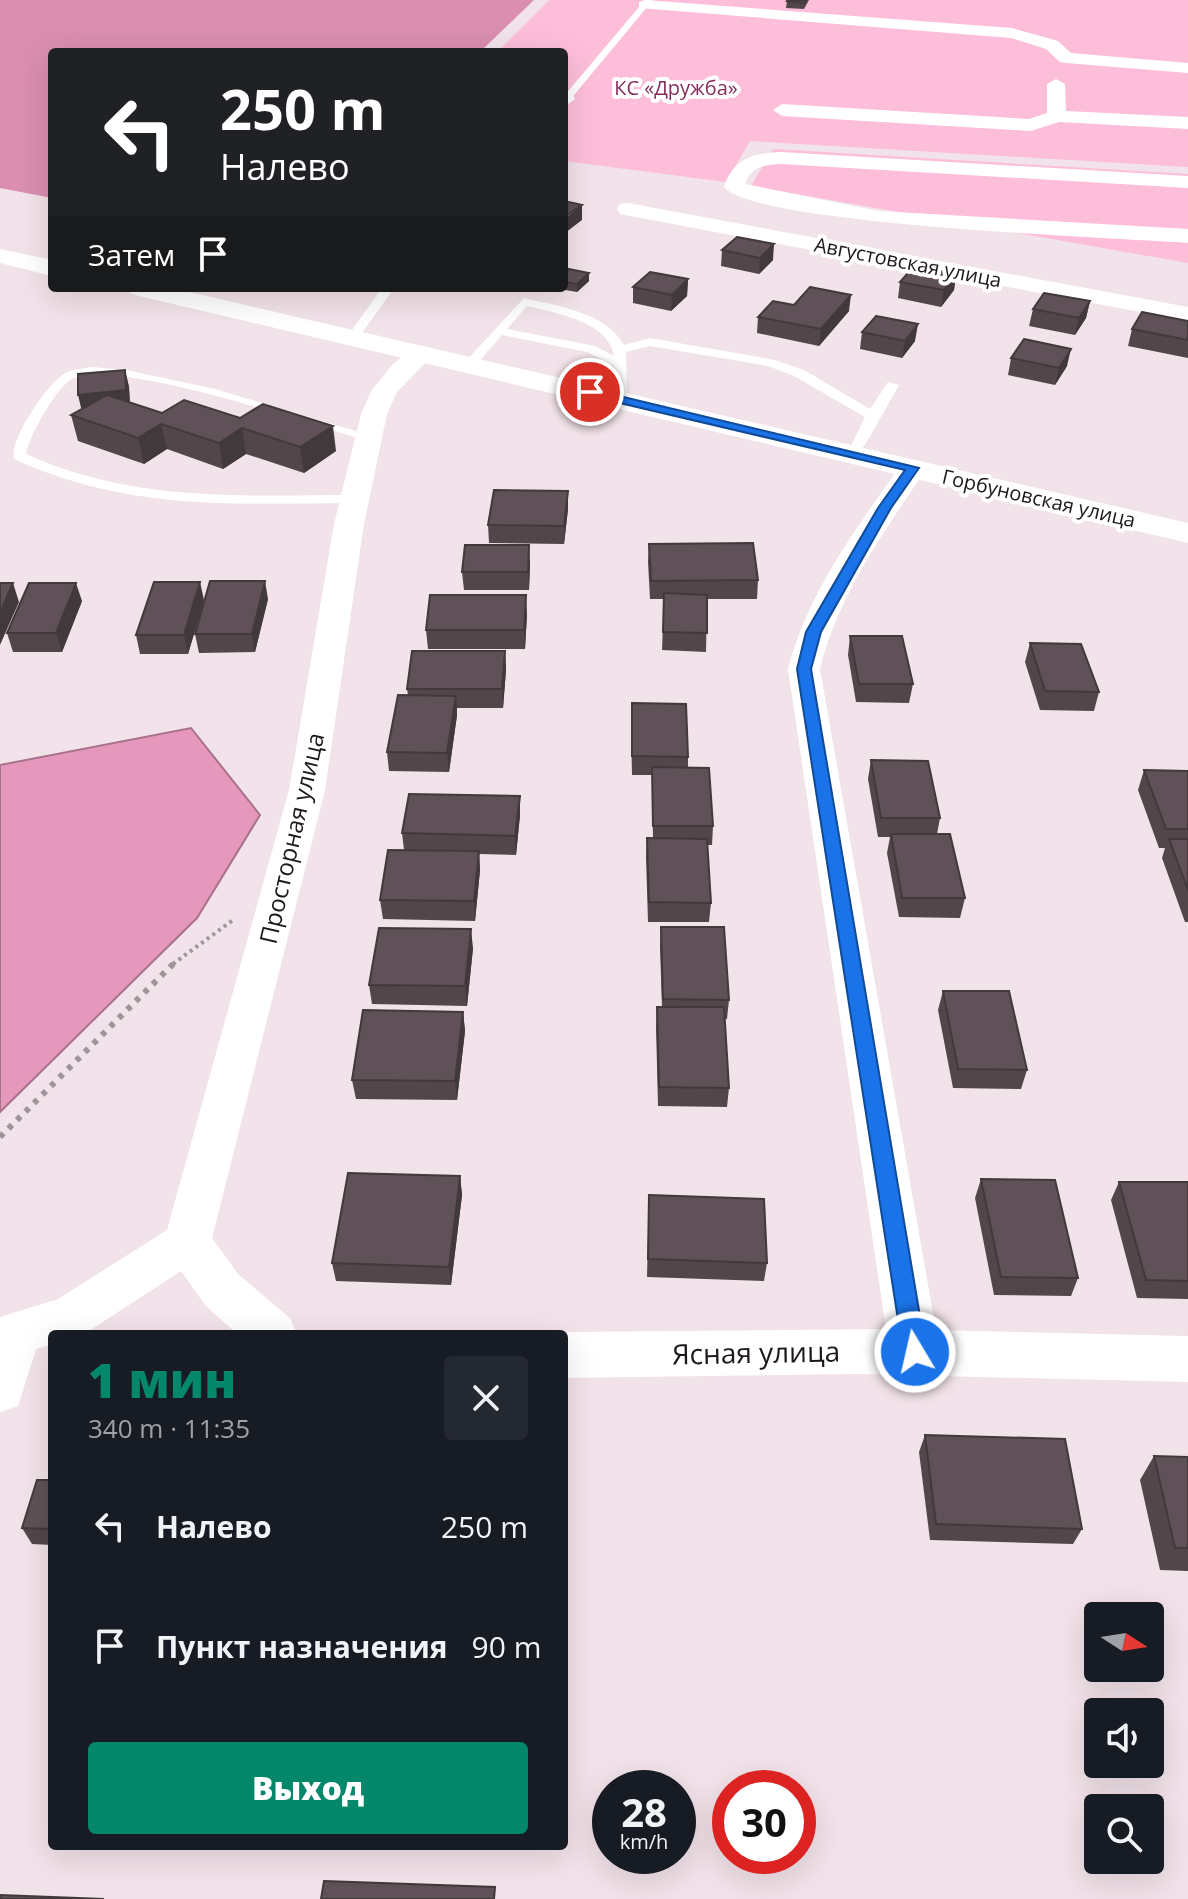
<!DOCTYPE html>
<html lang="ru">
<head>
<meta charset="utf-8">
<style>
	:root { --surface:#171b24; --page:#242831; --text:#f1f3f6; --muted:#9ea1a6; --accent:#04876b }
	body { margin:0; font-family:"Open Sans",sans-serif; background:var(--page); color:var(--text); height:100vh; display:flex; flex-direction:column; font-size:30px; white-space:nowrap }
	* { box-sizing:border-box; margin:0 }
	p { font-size:26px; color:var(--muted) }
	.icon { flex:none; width:44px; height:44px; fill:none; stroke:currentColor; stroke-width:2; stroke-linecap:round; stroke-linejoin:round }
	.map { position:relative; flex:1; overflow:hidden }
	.sheet { position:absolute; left:48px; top:1330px; width:520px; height:520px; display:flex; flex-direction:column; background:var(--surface); border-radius:8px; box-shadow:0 8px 32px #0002 }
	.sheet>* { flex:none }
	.top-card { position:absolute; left:48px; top:48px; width:520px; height:244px; border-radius:8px; box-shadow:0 8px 32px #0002; background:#202124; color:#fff; overflow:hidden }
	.needle { width:52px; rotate:102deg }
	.buttons { position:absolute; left:1084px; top:1602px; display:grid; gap:16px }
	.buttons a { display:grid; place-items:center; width:80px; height:80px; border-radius:8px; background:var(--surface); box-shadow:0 8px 32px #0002; font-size:40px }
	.speed { position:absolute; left:592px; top:1770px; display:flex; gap:16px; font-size:40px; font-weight:700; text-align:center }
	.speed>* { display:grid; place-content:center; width:104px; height:104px; border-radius:50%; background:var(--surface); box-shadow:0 8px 32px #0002; line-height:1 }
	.speed small { font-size:20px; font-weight:400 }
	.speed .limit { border:12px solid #d22; background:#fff; color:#111 }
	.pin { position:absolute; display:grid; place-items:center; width:68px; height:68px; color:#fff; margin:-34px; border:4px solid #fff; border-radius:50%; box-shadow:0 2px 8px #0007 }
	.me { position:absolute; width:88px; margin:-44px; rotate:351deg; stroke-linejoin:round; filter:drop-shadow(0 0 6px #0008) }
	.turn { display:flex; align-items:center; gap:28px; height:168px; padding:0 40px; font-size:36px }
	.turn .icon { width:104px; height:104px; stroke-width:2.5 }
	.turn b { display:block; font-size:56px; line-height:68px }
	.then { display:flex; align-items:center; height:76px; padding:0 40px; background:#0003; gap:16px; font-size:30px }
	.round { display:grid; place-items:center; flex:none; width:84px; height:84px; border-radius:8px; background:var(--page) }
	.summary { display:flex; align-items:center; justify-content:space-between; height:136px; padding:0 40px }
	h1 { font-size:48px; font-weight:800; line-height:60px; color:var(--accent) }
	.cta { display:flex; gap:16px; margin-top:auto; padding:16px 40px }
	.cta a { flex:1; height:92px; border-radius:8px; background:var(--accent); color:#fff; font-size:32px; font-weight:800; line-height:92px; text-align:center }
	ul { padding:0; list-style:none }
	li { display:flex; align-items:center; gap:24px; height:120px; padding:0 40px }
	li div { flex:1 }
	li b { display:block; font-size:30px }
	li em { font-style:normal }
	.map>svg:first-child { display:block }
	.green { fill:#fdbed9 }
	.forest { fill:#da8eb0 }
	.water { fill:#e598bb; stroke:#a9728b; stroke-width:2 }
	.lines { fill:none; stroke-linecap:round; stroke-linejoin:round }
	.path-far1 { stroke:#a0949a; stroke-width:4; stroke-dasharray:3 4; stroke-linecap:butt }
	.path { stroke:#a0949a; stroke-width:6; stroke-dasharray:5 7; stroke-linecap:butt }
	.service { fill:#fff; fill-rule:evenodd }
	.minor { fill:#fff; fill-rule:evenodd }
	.primary { fill:#fff; fill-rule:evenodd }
	.wall { fill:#52464b }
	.shaded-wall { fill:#42393d }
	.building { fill:#5f5157; stroke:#42393d; stroke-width:2 }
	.route { fill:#1a73e8; stroke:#114b97; stroke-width:2 }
	.labels { text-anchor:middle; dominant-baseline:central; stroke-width:8; stroke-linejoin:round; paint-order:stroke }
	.far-park-label { font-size:20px; fill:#852c5b; stroke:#fff }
	.far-street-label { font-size:20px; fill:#1e181b; stroke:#fff }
	.street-label { font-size:24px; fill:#1e181b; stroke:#fff }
	.near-street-label { font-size:28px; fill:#1e181b; stroke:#fff }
</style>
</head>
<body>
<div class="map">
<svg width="1188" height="1899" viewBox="0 0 1188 1899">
	<rect width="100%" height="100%" fill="#f2e2e9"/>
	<!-- green -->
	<path class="green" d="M549,0H1188V167L750,141L726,182L564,161V52H497Z
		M773,149L1188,174V263L751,186Z"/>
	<!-- forest -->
	<path class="forest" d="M0,0H534L480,52H52V198L0,188Z"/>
	<!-- water -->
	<path class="water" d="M191,728L260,815L197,918L0,1112V765Z"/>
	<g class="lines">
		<!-- path-far1 -->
		<path class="path-far1" d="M173,964L233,920"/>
		<!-- path -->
		<path class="path" d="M0,1137L175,962"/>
		<!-- service -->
		<path class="service" d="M645,0H653L569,101H564V96Z
			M382,288H394L357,340H349L347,337Z
			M524,298C558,306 605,312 624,345L650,338L775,360L804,370L870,409L888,382L899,385C891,398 862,455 854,458L847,454L865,417L794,376L768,366L650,346L626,352L627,399L620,403L613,399L614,366L587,352L502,335L474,367H466V361ZM527,306C555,313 609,321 614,356L595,346L507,329Z
			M92,367L126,370L215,389L376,437L364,440C311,424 118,359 74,378C57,385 29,436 26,454C135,503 239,495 355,495L362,499L355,503C233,504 128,511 14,459C9,440 45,388 61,376C69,369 82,369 92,367Z"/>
		<!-- minor -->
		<path class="minor" d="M645,0L1012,28L1058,41L1071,53L1188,63V73L1066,63L1060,62L1046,49L1011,38L639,8V2Z
			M1056,79L1065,84L1066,111L1188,117V129L1059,122L1031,131L782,116L773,110L782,104L1029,119L1047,113V84Z
			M564,94L573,95L575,99L564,107Z
			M781,152L1188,176V188L781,164C764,165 751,166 745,184L879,211L1188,229V243C1121,238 754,225 724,187C733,159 753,153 781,152Z
			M628,203L1188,307V321L620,214L617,209L620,204Z
			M423,346L432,348L435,353L397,392L387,414L364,524L325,790L212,1238L239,1275L290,1318L297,1334H237L205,1305L181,1271L89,1331L52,1334V1344L36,1349L18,1406L0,1412V1317L58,1299L167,1230L289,790L334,524L361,414L372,390L393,364L414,348Z
			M913,460L923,462L927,468C885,530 838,595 820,669L936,1330L1188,1336V1382L857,1374L564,1378V1334H560L564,1332L886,1329L788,669C807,593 858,526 903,462Z"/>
		<!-- primary -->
		<path class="primary" d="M0,249L52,260V276L0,263Z
			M126,288H172L1188,523V543L139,296L130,293Z"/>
	</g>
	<!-- wall -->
	<path class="wall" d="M809,0L804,9L786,8L787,1Z
		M722,250L773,260L759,274L721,266Z
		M564,268L589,273V281L577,292L553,288H564Z
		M956,274L954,290L941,307L898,298L900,282Z
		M688,279L687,296L671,311L633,303V287Z
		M1090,301L1086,318L1075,335L1029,326L1033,309Z
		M794,305L849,311L819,346L757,333L758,317Z
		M1188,321V358L1128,346L1132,329Z
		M862,332L915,341L902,358L860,349Z
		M1011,358L1067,366L1055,385L1008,375Z
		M125,370L129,387L130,403L162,413L184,400L336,451L304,473L246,454L223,469L167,449L144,464L78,441L71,415L82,410Z
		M568,509L564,544L489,543L488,525Z
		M649,544L758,580L757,599H707L706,652L662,650L664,599H650L648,562Z
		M530,563L529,590H464L462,572Z
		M268,599L255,652L199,653L195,634Z
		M204,600L188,654H140L136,635Z
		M82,601L62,652H13L7,633Z
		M527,614L525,649H428L426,630Z
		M850,636L913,684L909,703L856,702L848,655Z
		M1030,643L1099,692L1094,711L1040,710L1025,662Z
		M505,651L506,670L503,708H457V715L449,772L389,771L387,752L408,695L407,689Z
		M631,722L688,757V768L713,826L712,845H707L711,903L709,922H648L646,857L647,838H653L652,775H632Z
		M871,760L940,818L937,834L965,898L960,918L899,917L887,853L890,837H878L868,779Z
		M1144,770L1188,771V922H1185L1162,858L1165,848H1159L1138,790Z
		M520,815L516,855L479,854L480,870L475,921L383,919L380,900L404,850L402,833Z
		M661,927L729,1000L727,1019H725L729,1088L727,1107L658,1106L656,1026L657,1007H662L660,946Z
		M473,948L467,1006L372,1004L369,985Z
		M943,991L1027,1070L1021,1089L953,1088L938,1010Z
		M463,1012L465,1031L457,1100L356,1099L352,1080Z
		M460,1176L462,1195L451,1285L336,1281L332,1263Z
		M981,1179L1078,1278L1071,1296L994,1295L975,1198Z
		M1119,1182H1188V1299L1137,1298L1111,1200Z
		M649,1195L767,1263L764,1281L647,1277Z
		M925,1435L1082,1529L1073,1544L930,1540L919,1452Z
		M1154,1456L1188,1457V1571L1160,1570L1140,1480Z
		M52,1480V1545L32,1544L22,1528Z"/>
	<!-- shaded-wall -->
	<path class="shaded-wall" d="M582,205V220L565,233V218Z
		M774,244L773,260L759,274L760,258Z
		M589,273V281L577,292V284Z
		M956,274L954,290L941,307L944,290Z
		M688,279L687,296L671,311L672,295Z
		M851,295L849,311L819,346L821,329Z
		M1090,301L1086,318L1075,335L1079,318Z
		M918,324L915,341L902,358L905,341Z
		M1071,349L1067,366L1055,385L1059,368Z
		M125,370L129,387L130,407L82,412L78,395Z
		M161,424L167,449L144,464L138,438Z
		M333,426L336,451L304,473L300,447Z
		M242,428L246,454L223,469L219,443Z
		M568,491V509L564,544V526Z
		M529,545L530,563L529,590L528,572Z
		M265,581L268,599L255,652L252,634Z
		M200,582L204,600L188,654L184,635Z
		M13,583L19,602L0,645V613Z
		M76,583L82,601L62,652L56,633Z
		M526,595L527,614L525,649L524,630Z
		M505,651L506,670L503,708L502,689Z
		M456,696L457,715L449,772L447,753Z
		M520,796V815L516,855L515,836Z
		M479,851L480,870L475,921L474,901Z
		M471,929L473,948L467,1006L465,986Z
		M463,1012L465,1031L457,1100L455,1081Z
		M460,1176L462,1195L451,1285L449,1267Z"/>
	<!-- building -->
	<path class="building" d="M788,0H806L805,3L787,1Z
		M564,201L582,205L564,217Z
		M737,237L774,244L760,258L722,250Z
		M914,266L956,274L944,290L900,282Z
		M564,268L589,273L577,284L564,282Z
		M650,272L688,279L672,295L633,287Z
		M810,287L851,295L821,329L758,317L773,301L794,305Z
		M1044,293L1090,301L1079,318L1033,309Z
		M1142,312L1188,321V340L1132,329Z
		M876,316L918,324L905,341L862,332Z
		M1024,339L1071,349L1059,368L1011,358Z
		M125,370L126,390L78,395V374Z
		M107,395L162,413L184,400L240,418L263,404L333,426L300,447L242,428L219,443L161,424L138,438L71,415Z
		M494,490L568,491L564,526L488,525Z
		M753,543L758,580L651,581L649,544Z
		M465,545H529L528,572H462Z
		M210,581H265L252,634H195Z
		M154,582H200L184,635H136Z
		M0,583H13L0,613Z
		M29,583H76L56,633H7Z
		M664,593L707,595V633L663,632Z
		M430,595H526L524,630H426Z
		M850,636H902L913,684H859Z
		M1030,643L1081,644L1099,692L1045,691Z
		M412,651H505L502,689H407Z
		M398,695L456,696L447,753L387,752Z
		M632,703L686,704L688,757L632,756Z
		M871,760L928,761L940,818H881Z
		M652,767L709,768L713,826H653Z
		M1144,770L1188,771V829H1166Z
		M409,794L520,796L515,836L402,833Z
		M891,834H950L965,898H902Z
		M647,838L707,839L711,903L649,902Z
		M1169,839H1188V890Z
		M388,850L479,851L474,901L380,900Z
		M661,927H724L729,1000L663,999Z
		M379,928L471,929L465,986L369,985Z
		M943,991H1009L1027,1070L958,1069Z
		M657,1007H724L729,1088L659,1087Z
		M363,1010L463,1012L455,1081L352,1080Z
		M348,1173L460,1176L449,1267L332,1263Z
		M981,1179L1055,1180L1078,1278L1001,1277Z
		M1119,1182H1188V1281L1146,1280Z
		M649,1195L764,1199L767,1263L648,1259Z
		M925,1435L1065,1439L1082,1529L936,1524Z
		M1154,1456L1188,1457V1548H1175Z
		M37,1480H52V1529L22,1528Z
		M324,1881L495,1887L494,1899H321Z
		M0,1895L104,1899H0Z"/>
	<!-- route -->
	<path class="route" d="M590,389L919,468L891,508L821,632L811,669L926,1352L923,1359L915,1362L907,1359L903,1352L797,669L806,632L878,508L905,470L586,395L584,392Z"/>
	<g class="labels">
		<!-- far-park labels -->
		<g class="far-park-label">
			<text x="676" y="87">КС «Дружба»</text>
		</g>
		<!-- far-street labels -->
		<g class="far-street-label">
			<text transform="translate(908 262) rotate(11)">Августовская улица</text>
			<text transform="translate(1039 498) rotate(13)">Горбуновская улица</text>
		</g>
		<!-- street labels -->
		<g class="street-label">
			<text transform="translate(291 838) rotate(-77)">Просторная улица</text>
		</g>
		<!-- near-street labels -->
		<g class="near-street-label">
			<text transform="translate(756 1352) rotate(-1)">Ясная улица</text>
		</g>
	</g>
</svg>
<div class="buttons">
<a><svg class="needle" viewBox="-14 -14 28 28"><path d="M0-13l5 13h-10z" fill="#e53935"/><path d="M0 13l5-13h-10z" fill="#9ea1a6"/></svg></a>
<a><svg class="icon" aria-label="sound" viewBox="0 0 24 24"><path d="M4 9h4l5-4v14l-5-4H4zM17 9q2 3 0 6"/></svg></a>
<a><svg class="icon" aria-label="search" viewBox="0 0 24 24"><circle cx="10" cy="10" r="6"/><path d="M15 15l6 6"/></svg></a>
</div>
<div class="speed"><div>28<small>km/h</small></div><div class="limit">30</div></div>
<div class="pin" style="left:590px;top:392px;background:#d93025"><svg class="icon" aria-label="arrive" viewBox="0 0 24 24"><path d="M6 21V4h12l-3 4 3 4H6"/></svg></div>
<svg class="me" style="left:915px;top:1352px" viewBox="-20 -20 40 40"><circle r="17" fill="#1a73e8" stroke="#fff" stroke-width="3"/><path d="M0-11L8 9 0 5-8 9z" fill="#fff"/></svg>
<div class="top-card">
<div class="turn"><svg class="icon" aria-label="left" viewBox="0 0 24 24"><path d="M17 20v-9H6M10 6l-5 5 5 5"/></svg><div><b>250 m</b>Налево</div></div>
<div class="then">Затем<svg class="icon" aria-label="arrive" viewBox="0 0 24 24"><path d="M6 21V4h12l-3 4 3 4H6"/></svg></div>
</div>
<section class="sheet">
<div class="summary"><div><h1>1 мин</h1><p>340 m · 11:35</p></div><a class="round"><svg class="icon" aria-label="close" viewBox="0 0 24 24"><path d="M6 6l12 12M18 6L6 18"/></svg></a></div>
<ul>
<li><svg class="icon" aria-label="left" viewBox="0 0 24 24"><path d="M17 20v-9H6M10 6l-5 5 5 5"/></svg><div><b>Налево</b></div><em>250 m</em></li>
<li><svg class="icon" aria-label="arrive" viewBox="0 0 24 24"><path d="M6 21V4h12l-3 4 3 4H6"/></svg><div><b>Пункт назначения</b></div><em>90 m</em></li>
</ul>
<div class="cta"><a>Выход</a></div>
</section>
</div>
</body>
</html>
